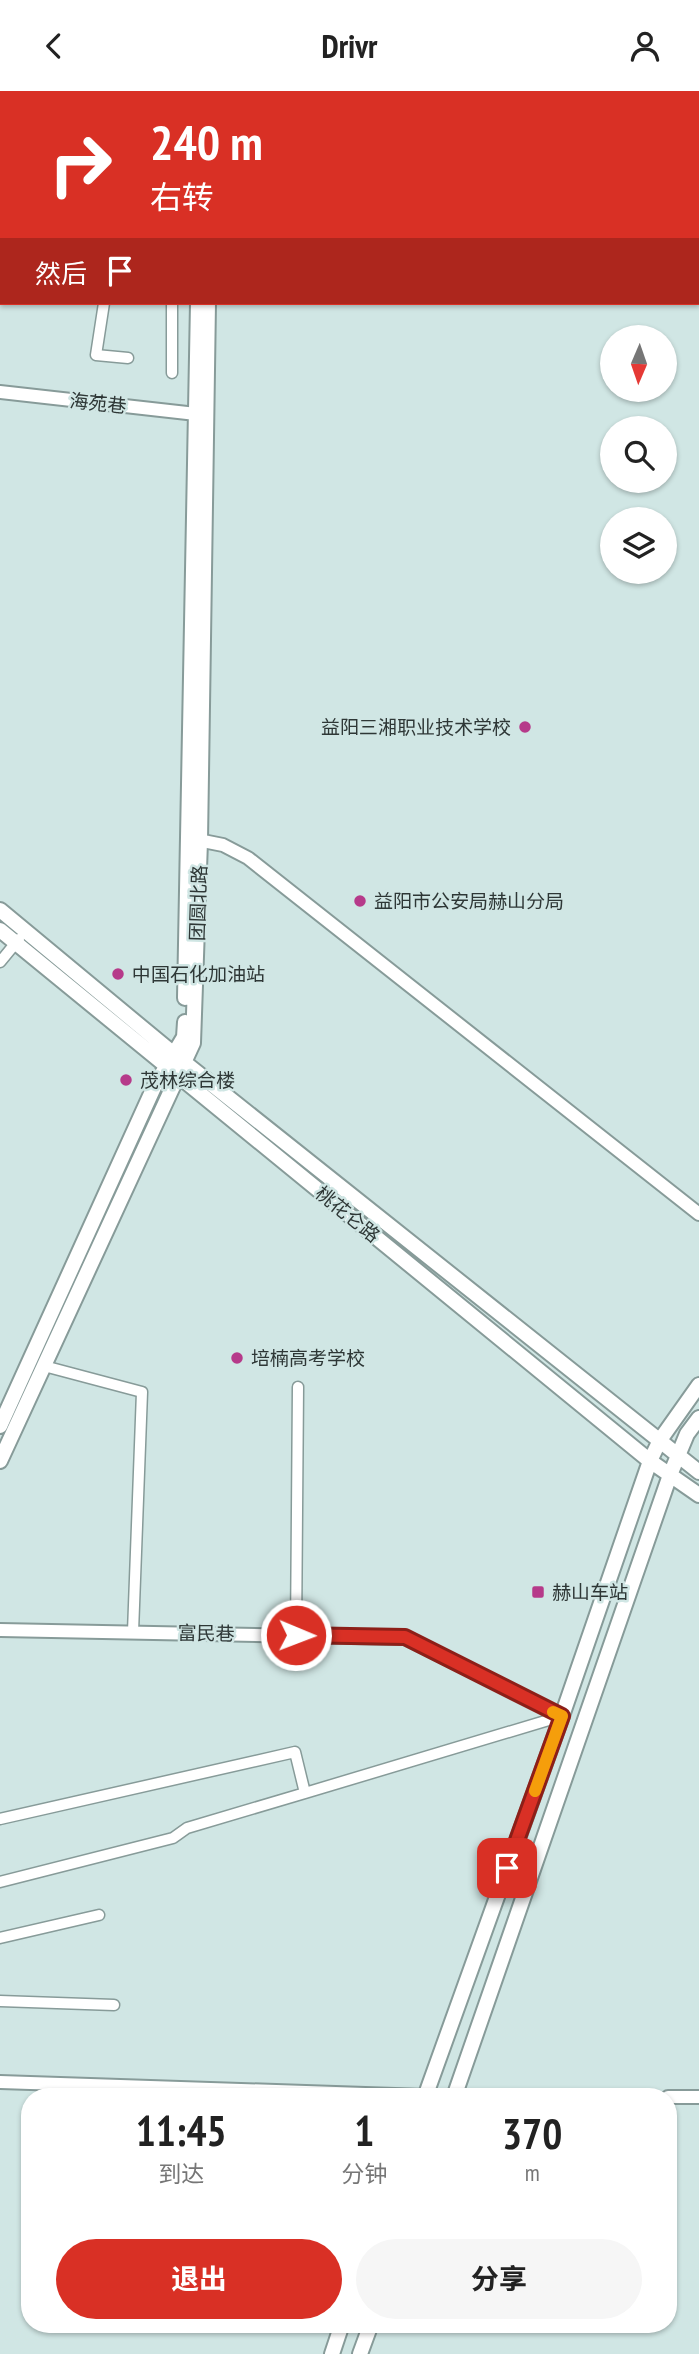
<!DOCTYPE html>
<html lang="zh">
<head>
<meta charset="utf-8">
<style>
	:root { --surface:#fff; --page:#f6f6f6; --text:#222; --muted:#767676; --accent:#d93025 }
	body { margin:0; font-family:"PT Sans Narrow","Noto Sans SC",sans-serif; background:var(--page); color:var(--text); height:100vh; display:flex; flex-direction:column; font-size:26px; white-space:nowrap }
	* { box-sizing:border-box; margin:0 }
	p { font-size:23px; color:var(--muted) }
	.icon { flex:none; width:38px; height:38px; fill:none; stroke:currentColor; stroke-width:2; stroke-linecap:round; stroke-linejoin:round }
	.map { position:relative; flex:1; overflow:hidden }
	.panel { position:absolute; left:21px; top:1997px; width:656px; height:245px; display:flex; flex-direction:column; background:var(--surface); border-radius:28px; box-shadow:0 2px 5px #0004 }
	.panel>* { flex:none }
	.top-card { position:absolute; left:0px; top:0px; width:700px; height:214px; box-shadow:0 2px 5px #0004; background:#d93025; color:#fff; overflow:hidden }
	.needle { width:46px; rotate:182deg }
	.tools { position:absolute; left:600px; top:234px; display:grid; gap:14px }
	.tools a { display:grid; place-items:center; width:77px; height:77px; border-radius:50%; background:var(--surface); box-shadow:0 2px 5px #0004; font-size:35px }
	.pin { position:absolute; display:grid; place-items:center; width:60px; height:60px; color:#fff; margin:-30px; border-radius:14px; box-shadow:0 4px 10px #0006 }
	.me { position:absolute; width:77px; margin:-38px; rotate:91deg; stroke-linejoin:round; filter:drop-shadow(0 0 5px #0008) }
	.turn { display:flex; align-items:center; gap:24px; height:147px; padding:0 35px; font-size:32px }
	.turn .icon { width:91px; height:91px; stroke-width:2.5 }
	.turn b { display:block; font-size:49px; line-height:60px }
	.then { display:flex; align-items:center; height:66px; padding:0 35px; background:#0003; gap:14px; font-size:26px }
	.eta { display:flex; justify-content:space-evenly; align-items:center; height:119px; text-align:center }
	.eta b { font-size:42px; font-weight:700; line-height:49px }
	.action { display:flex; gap:14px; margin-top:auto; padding:14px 35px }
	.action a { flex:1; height:80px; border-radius:42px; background:var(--accent); color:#fff; font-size:28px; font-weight:700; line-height:80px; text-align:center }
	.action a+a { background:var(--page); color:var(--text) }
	header { display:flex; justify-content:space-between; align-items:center; height:91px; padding:0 35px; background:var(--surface); font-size:32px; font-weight:700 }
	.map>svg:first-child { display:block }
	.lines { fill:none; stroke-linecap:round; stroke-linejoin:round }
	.minor-casing { stroke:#879b99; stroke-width:13 }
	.tertiary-casing { stroke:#879b99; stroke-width:16 }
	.secondary-casing { stroke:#879b99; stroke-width:18 }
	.primary-casing { stroke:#879b99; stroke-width:18 }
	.minor { stroke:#fff; stroke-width:10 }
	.tertiary { stroke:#fff; stroke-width:12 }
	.secondary { stroke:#fff; stroke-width:14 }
	.primary { stroke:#fff; stroke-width:14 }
	.route-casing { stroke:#8d1f18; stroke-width:18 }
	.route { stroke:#d93025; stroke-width:12 }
	.slow { stroke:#f59e0b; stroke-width:12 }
	.poi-dot { fill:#b63a8a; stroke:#d0e6e4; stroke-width:2.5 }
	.labels { text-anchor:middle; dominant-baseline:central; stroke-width:5; stroke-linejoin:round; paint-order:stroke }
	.street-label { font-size:19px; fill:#2e3736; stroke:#d0e6e4 }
	.poi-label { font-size:19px; fill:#2e3736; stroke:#d0e6e4; text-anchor:start }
</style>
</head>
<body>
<header><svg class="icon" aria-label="back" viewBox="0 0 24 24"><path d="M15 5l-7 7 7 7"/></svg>Drivr<svg class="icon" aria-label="person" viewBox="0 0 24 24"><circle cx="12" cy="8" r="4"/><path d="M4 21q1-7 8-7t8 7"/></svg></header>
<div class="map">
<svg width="699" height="2263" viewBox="0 0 699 2263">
	<rect width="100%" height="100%" fill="#d0e6e4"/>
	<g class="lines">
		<defs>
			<path id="minor" d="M104,212L96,264L128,267
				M172,212V282
				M0,871L19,848
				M44,1275L142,1301L133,1541
				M296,1544L298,1296
				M305,1702L562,1625
				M0,1728L295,1661L305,1702L187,1737L173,1747L0,1791
				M0,1847L99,1824
				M0,1910L114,1914"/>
			<path id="tertiary" d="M0,301L196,323
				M193,748L223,754L248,767L699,1123
				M0,1539L405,1547L562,1625
				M0,1991L425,2005L555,2006
				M668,2006H699"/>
			<path id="secondary" d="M211,2V0
				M224,2V0
				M0,819L175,964L699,1381
				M0,839L650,1370L699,1404
				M185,907L198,212
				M0,1335L155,994L184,946L185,931
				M0,1370L193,952L200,750L208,212
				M425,2006L562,1625L650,1370L660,1349L699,1294
				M454,2006L670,1384L687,1343L699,1327
				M332,2263L342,2233
				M360,2263L371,2233"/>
			<path id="primary" d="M35,0L51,2
				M244,0L245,2
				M188,2L191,0
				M0,14H2
				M698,74H699
				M698,94H699"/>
		</defs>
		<!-- minor casing -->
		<use href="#minor" class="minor-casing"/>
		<!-- tertiary casing -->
		<use href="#tertiary" class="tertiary-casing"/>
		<!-- secondary casing -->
		<use href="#secondary" class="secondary-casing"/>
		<!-- primary casing -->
		<use href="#primary" class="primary-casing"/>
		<!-- minor -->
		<use href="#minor" class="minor"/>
		<!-- tertiary -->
		<use href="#tertiary" class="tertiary"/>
		<!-- secondary -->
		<use href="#secondary" class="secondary"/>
		<!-- primary -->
		<use href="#primary" class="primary"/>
	</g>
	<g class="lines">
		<defs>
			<path id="route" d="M296,1544L405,1546L562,1625L507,1777"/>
		</defs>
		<!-- route casing -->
		<use href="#route" class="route-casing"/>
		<!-- route -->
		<use href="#route" class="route"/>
		<!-- slow -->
		<path class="slow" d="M535,1700L562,1625L553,1621"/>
	</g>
	<!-- markers -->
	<g class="poi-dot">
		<circle cx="525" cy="636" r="7"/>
		<circle cx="360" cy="810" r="7"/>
		<circle cx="118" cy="883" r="7"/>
		<circle cx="126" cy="989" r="7"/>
		<circle cx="237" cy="1267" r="7"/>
		<rect x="531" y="1494" width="14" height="14" rx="3.5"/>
	</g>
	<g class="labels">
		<!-- street labels -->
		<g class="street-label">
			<text transform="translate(98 312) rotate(6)">海苑巷</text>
			<text transform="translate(198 812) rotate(-88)">团圆北路</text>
			<text transform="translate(348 1123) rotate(39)">桃花仑路</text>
			<text transform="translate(206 1542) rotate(1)">富民巷</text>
		</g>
		<!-- poi labels -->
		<g class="poi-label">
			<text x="511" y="636" text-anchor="end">益阳三湘职业技术学校</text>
			<text x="374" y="810">益阳市公安局赫山分局</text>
			<text x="132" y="883">中国石化加油站</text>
			<text x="140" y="989">茂林综合楼</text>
			<text x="251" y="1267">培楠高考学校</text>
			<text x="552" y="1501">赫山车站</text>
		</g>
	</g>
</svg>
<div class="tools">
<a><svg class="needle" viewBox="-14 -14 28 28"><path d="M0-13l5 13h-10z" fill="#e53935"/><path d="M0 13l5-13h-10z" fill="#767676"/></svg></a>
<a><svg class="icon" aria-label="search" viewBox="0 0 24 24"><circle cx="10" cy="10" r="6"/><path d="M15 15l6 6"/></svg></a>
<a><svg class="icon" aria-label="layers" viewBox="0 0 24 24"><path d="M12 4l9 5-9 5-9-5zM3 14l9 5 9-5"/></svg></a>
</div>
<div class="pin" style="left:507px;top:1777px;background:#d93025"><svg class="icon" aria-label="arrive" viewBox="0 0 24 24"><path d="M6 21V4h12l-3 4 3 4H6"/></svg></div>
<svg class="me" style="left:296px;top:1544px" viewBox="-20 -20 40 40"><circle r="17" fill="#d93025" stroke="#fff" stroke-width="3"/><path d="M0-11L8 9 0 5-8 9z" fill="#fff"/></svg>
<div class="top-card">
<div class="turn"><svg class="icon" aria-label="right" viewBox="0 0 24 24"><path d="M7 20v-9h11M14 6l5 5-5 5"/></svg><div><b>240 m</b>右转</div></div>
<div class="then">然后<svg class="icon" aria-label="arrive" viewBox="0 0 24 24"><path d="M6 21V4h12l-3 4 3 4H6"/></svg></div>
</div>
<section class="panel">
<div class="eta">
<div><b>11:45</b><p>到达</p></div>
<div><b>1</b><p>分钟</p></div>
<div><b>370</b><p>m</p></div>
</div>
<div class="action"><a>退出</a><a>分享</a></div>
</section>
</div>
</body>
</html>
